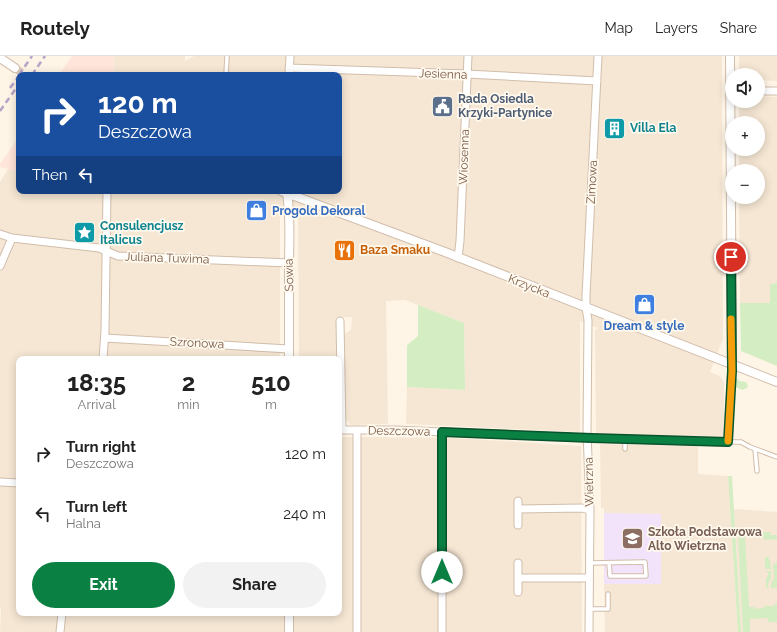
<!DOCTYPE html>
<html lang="en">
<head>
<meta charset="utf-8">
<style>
	:root { --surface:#fff; --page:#f2f2f2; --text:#222; --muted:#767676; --line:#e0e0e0; --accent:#0b8043 }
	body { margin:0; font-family:Raleway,sans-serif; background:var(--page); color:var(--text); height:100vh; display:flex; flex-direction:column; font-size:15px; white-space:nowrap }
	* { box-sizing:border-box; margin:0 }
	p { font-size:13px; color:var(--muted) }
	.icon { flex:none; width:22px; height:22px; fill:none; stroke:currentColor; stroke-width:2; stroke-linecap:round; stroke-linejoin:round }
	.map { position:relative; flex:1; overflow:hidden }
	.drawer { position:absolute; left:16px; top:300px; width:326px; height:260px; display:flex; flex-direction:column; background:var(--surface); border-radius:8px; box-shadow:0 2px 10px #0003 }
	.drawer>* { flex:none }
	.hud { position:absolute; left:16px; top:16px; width:326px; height:122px; border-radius:8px; box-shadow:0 2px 10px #0003; background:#1a4fa0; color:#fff; overflow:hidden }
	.tools { position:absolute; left:725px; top:12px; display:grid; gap:8px }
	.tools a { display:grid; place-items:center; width:40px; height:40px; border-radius:50%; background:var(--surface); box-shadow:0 2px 10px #0003; font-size:20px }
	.pin { position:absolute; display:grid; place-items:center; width:34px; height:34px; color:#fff; margin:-17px; border:2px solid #fff; border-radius:50%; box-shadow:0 1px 4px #0007 }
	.me { position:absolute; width:44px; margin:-22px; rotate:0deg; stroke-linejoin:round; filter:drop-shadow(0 0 3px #0008) }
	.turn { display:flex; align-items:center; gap:14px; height:84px; padding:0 16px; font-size:18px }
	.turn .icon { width:52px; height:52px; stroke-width:2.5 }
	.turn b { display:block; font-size:28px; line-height:34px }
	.then { display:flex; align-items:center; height:38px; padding:0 16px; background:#0003; gap:8px; font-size:15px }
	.eta { display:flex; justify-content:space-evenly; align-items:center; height:68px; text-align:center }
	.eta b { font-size:24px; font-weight:700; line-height:28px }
	.action { display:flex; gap:8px; margin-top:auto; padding:8px 16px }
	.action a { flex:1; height:46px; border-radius:24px; background:var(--accent); color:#fff; font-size:16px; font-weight:700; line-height:46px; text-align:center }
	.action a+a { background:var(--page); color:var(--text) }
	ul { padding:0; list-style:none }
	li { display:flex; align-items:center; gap:12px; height:60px; padding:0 16px }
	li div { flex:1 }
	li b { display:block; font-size:15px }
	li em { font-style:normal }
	header { display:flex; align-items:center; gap:24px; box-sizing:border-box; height:56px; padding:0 20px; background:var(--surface); border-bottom:1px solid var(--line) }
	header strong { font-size:19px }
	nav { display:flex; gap:22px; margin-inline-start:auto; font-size:14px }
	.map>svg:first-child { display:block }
	.residential { fill:#f6e7d4 }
	.commercial { fill:#ffe5da }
	.education { fill:#f2e3fa }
	.green { fill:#d4edc3 }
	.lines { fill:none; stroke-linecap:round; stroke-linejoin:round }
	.tertiary-tunnel { stroke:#ddcec0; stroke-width:8; stroke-dasharray:8 4; stroke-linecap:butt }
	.service-casing { stroke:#d1bdab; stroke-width:5.5 }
	.minor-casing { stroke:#d1bdab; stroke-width:9 }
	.tertiary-casing { stroke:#d1bdab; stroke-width:10 }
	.service { stroke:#fff; stroke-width:3.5 }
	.minor { stroke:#fff; stroke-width:7 }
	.tertiary { stroke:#fff; stroke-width:8 }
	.rail { stroke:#b8a3c9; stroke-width:2.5; stroke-dasharray:6 4; stroke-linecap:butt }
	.route-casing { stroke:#07532c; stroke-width:10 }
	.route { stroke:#0b8043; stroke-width:7 }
	.slow { stroke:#f59e0b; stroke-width:7 }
	.labels { text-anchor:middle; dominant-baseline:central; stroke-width:3.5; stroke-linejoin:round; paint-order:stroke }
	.street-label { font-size:12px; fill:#7a5b49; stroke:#fff9ee }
	.service-label { font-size:12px; font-weight:bold; fill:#4e5e75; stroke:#fff9ee; text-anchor:start }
	.culture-label { font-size:12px; font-weight:bold; fill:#0d838f; stroke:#fff9ee; text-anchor:start }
	.shop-label { font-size:12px; font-weight:bold; fill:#366cbe; stroke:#fff9ee; text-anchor:start }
	.food-label { font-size:12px; font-weight:bold; fill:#c56008; stroke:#fff9ee; text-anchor:start }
	.education-label { font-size:12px; font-weight:bold; fill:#785e54; stroke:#fff9ee; text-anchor:start }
</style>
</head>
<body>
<header>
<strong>Routely</strong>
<nav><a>Map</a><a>Layers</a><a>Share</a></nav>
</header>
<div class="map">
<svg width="777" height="576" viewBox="0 0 777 576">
	<rect width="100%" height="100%" fill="#fef5e7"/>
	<!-- residential -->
	<path class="residential" d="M114,0H185V5L194,0H722L723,283L710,316L720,320L724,326V384L596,378L595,274L598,272L580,265V375L578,376L406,368L407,331L465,334L464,267L405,244L386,245L388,368L351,369L346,363L344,278L349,275L351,274L352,261H337L338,303H299L298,158L280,150V303H19V557H339V381H369L456,382L581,390L582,576H0L1,552H0V126L8,113L19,116V135H339V19H113Z
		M739,0H777V25L758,24V19H739Z
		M758,40L777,41V227L770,228V247H740L739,141H758V115H739V93H758V67H739V45H758Z
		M600,388L698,390V418L728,420L738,576H605L604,528H661V458L604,457V452H601Z
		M734,453L777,456V576H741Z"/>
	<!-- commercial -->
	<path class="commercial" d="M72,0H114L113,19H59Z
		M19,81V116L0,111V108Z"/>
	<!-- education -->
	<path class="education" d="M604,457L661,458V528H604Z"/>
	<!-- green -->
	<path class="green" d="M777,227V310L741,295L740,247H770V228Z
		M418,249L464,267L465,334L407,331V289L418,280Z
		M735,322L738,323L739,325L746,326L748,330L747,332L742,334L734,330Z
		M728,420H732L741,576H738Z
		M770,476L771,479H777V483L764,484L763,480L745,481L749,551H754L755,553L764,552L765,550H774L775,548H777V566H768V562L750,563V576H743L738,478Z
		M765,501H768L770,505L771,513H765Z
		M777,507V532H771V528L774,522L773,508Z
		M765,515H771V522L768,528L769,532H766V521H768V516Z"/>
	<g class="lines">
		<!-- tertiary-tunnel -->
		<path class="tertiary-tunnel" d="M15,12L25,19"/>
		<defs>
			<path id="service" d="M226,19L227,0
				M728,386H741L750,391L777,401
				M625,393V383
				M755,393L757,415
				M589,507L645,506L646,520H610L609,507
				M589,553H608V538"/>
			<path id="minor" d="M289,12L467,18L597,25
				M289,19L290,0
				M758,35H777
				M0,178L12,182L99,192L118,200L289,207
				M458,202L460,185L468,0
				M0,210L12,182
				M340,265L342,374
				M105,282L289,293
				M103,303L105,275L107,135
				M339,374H395L588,382L728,386L732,308
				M442,376V576
				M0,426L19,427
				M518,445V469
				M518,453L582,452L590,454
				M518,507V536
				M518,522H589
				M60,576L62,557
				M357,576V374
				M589,576L590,454L587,375L588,264L586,252V240L598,0"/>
			<path id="tertiary" d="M730,0L732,308
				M0,2L15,12
				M281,135L445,196L777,326
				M287,137C291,161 289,184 289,208C289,240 289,271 289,303
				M289,576V557"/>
		</defs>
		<!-- service casing -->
		<use href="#service" class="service-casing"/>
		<!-- minor casing -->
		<use href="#minor" class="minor-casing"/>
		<!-- tertiary casing -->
		<use href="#tertiary" class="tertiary-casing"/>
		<!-- service -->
		<use href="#service" class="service"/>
		<!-- minor -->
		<use href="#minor" class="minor"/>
		<!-- tertiary -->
		<use href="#tertiary" class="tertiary"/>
		<!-- rail -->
		<path class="rail" d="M19,19L32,0
			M32,19L45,0
			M10,32L19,20
			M0,55L19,28"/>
	</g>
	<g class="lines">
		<defs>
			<path id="route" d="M442,516V376L592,382L728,386L732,315L731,201"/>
		</defs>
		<!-- route casing -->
		<use href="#route" class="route-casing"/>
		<!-- route -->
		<use href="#route" class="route"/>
		<!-- slow -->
		<path class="slow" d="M728,385L732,315L731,263"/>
	</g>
	<!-- icons -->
	<defs>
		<symbol id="civic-square" viewBox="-11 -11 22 22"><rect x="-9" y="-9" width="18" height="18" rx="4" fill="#5c6f8a" stroke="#fff9ee"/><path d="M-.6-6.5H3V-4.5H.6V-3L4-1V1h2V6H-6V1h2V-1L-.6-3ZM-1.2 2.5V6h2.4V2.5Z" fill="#fff"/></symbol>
		<symbol id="building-square" viewBox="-11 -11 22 22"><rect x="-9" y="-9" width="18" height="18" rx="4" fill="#0f9aa8" stroke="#fff9ee"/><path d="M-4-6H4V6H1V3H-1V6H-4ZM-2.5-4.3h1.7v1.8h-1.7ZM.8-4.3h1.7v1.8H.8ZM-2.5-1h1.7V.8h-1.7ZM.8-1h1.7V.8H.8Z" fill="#fff"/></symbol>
		<symbol id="shop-square" viewBox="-11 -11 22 22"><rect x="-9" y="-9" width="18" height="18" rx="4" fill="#3f7fe0" stroke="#fff9ee"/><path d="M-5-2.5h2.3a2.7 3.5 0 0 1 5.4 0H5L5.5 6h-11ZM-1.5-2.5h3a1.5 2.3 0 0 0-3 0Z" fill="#fff"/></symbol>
		<symbol id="sight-square" viewBox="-11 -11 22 22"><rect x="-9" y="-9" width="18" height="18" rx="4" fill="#0f9aa8" stroke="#fff9ee"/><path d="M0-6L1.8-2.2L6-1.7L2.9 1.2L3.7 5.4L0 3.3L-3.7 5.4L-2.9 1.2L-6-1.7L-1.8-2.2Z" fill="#fff"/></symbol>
		<symbol id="restaurant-square" viewBox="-11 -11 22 22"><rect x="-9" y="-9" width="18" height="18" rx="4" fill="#e8710a" stroke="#fff9ee"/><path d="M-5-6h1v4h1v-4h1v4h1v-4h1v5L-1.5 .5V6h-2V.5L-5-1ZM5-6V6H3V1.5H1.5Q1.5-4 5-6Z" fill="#fff"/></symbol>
		<symbol id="school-square" viewBox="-11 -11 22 22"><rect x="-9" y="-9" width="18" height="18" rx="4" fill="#8d6e63" stroke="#fff9ee"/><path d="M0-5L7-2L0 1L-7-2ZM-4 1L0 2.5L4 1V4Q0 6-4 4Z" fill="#fff"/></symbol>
	</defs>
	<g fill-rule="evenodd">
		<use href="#civic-square" x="430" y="38" width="25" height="25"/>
		<use href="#building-square" x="602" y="60" width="25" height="25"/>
		<use href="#shop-square" x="244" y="142" width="25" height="25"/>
		<use href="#sight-square" x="72" y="164" width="25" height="25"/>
		<use href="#restaurant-square" x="332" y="182" width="25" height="25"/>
		<use href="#shop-square" x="632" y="236" width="25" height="25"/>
		<use href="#school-square" x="620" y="470" width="25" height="25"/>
	</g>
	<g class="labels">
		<!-- street labels -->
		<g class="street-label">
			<text transform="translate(443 18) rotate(2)">Jesienna</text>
			<text transform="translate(464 101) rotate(-88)">Wiosenna</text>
			<text transform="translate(592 126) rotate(-87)">Zimowa</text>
			<text transform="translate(167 202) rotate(2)">Juliana Tuwima</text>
			<text transform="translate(289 219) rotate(-91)">Sowia</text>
			<text transform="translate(529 230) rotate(22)">Krzycka</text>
			<text transform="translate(197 287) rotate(3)">Szronowa</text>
			<text transform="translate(399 375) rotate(1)">Deszczowa</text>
			<text transform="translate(589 426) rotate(-91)">Wietrzna</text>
		</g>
		<!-- service labels -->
		<g class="service-label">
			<text x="458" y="43">Rada Osiedla<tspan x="458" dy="14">Krzyki-Partynice</tspan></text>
		</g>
		<!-- culture labels -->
		<g class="culture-label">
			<text x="630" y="72">Villa Ela</text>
			<text x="100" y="170">Consulencjusz<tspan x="100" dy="14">Italicus</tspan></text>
		</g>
		<!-- shop labels -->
		<g class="shop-label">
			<text x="272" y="155">Progold Dekoral</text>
			<text x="644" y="270" text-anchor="middle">Dream &amp; style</text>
		</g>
		<!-- food labels -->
		<g class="food-label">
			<text x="360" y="194">Baza Smaku</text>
		</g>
		<!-- education labels -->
		<g class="education-label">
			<text x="648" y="476">Szkoła Podstawowa<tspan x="648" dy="14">Alto Wietrzna</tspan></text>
		</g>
	</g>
</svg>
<div class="tools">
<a><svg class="icon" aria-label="sound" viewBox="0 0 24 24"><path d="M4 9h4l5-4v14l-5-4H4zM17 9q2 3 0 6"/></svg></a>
<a>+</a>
<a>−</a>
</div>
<div class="pin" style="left:731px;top:201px;background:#d93025"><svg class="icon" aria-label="arrive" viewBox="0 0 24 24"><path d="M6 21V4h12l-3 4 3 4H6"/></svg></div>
<svg class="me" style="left:442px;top:516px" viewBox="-20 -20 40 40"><circle r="19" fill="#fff"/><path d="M0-13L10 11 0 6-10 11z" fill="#0b8043"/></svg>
<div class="hud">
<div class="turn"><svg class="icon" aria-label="right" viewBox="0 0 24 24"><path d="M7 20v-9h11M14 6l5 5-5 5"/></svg><div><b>120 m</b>Deszczowa</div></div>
<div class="then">Then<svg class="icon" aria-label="left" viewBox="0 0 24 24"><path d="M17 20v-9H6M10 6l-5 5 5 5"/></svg></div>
</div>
<section class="drawer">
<div class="eta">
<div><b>18:35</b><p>Arrival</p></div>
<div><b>2</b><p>min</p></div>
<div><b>510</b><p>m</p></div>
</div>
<ul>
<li><svg class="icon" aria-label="right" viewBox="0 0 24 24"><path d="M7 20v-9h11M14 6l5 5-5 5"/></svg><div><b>Turn right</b><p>Deszczowa</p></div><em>120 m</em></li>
<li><svg class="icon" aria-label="left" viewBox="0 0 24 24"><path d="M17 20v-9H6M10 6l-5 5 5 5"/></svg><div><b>Turn left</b><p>Halna</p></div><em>240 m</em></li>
</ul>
<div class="action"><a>Exit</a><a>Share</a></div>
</section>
</div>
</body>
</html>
